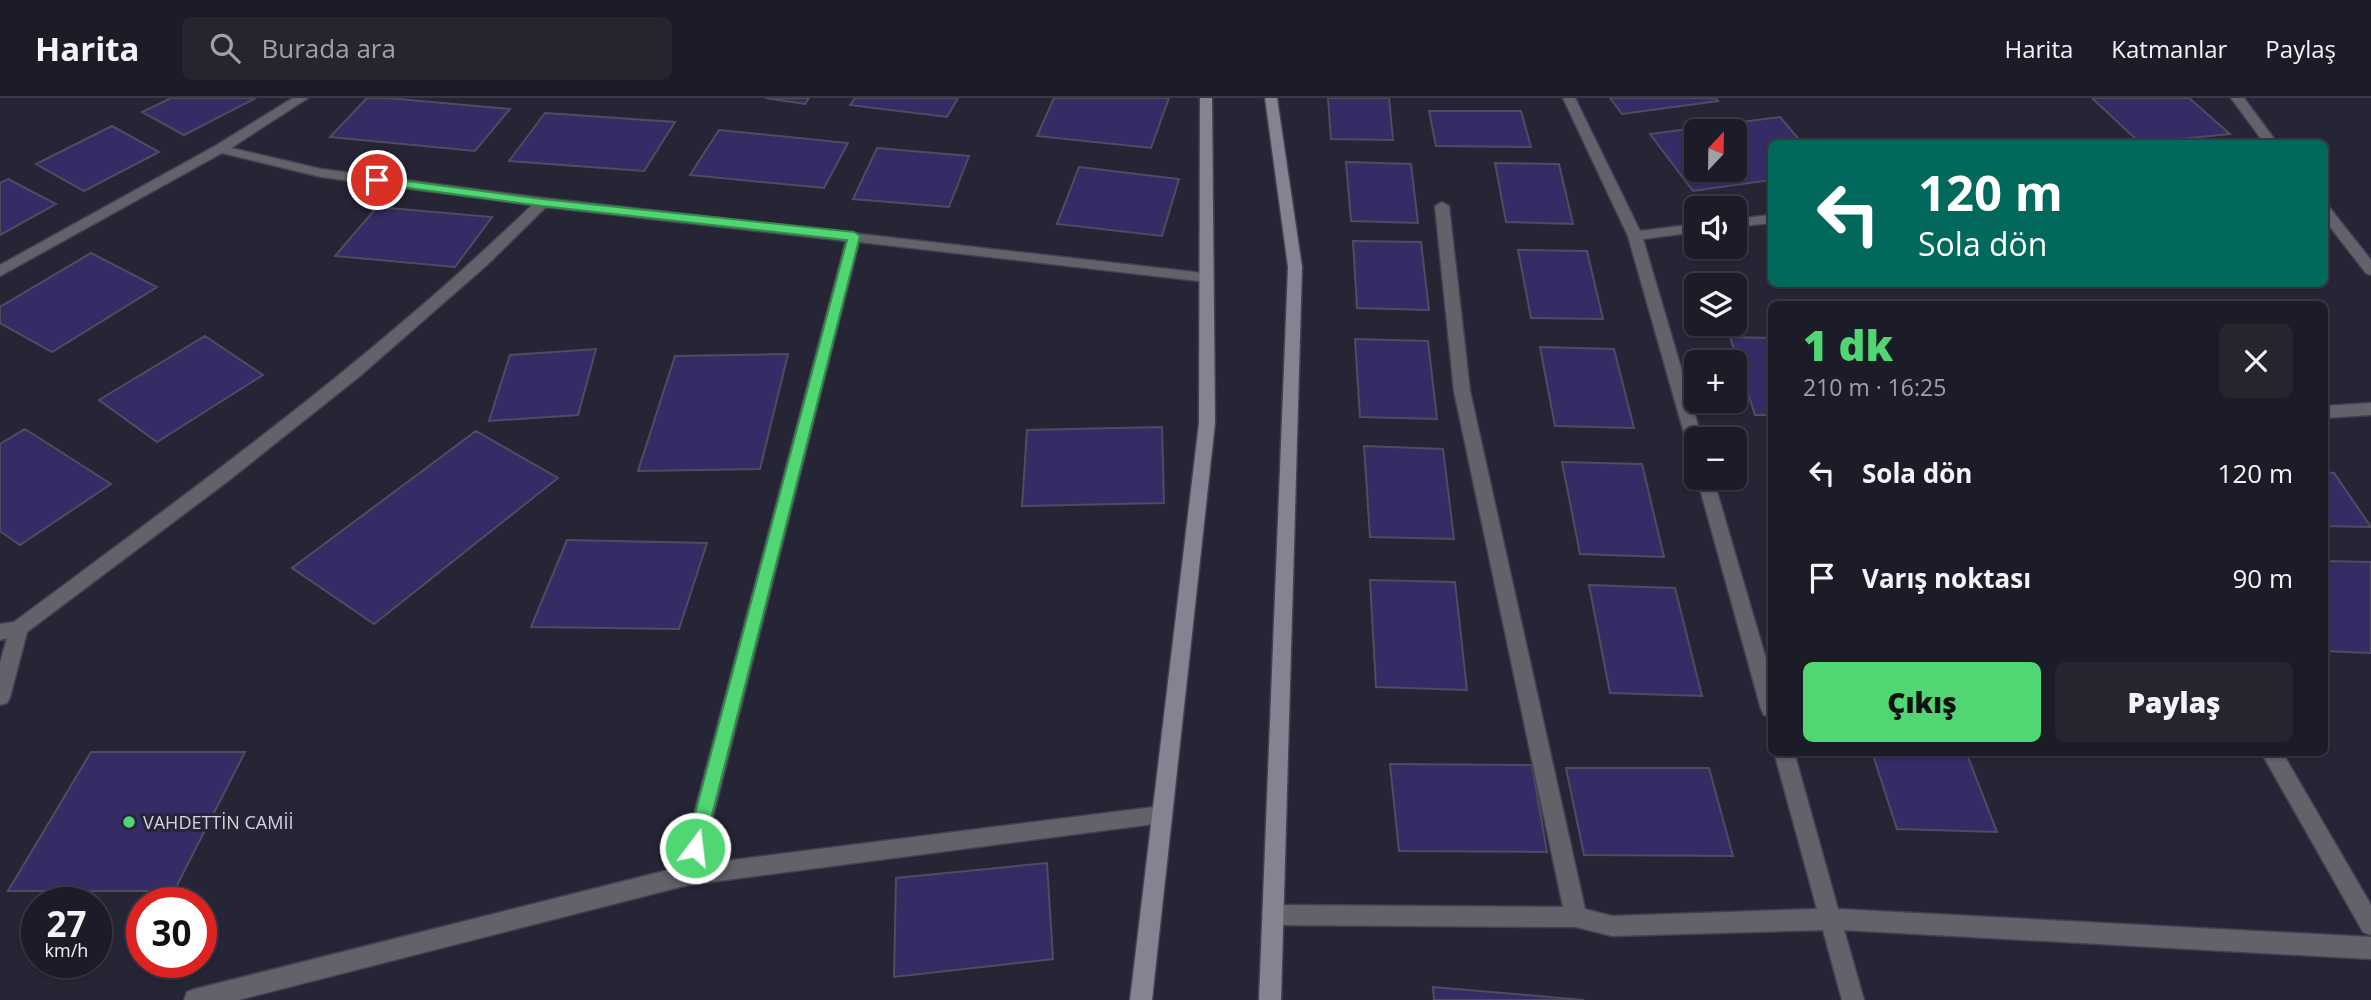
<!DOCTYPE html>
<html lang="tr">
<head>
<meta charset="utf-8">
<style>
	:root { --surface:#1c1c28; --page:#252530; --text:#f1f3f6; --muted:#a0a1a8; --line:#3a3a45; --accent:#51d674 }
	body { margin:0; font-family:"Open Sans",sans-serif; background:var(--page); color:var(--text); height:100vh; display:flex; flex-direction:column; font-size:26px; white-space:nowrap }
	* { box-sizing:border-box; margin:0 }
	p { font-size:23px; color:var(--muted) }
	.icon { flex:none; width:38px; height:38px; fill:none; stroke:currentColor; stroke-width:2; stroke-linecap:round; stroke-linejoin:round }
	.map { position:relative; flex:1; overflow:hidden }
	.side { position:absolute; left:1768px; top:203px; width:560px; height:455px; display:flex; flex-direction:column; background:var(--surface); border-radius:10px; box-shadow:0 2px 5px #0004,0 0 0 2px var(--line) }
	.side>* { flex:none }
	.guide { position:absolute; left:1768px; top:42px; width:560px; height:147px; border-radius:10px; box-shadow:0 2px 5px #0004,0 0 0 2px var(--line); background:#00695c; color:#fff; overflow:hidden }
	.needle { width:46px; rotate:22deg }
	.tools { position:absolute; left:1684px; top:21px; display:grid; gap:14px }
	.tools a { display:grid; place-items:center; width:63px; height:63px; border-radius:10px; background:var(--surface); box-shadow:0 2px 5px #0004,0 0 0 2px var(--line); font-size:35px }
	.speed { position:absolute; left:21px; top:789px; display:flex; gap:14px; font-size:35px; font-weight:700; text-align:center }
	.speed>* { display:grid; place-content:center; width:91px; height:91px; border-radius:50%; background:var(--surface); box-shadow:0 2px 5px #0004,0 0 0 2px var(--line); line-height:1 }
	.speed small { font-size:18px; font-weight:400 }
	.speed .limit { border:10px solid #d22; background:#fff; color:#111 }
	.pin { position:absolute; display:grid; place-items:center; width:60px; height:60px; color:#fff; margin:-30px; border:4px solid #fff; border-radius:50%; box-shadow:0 2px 7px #0007 }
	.me { position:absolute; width:77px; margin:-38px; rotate:15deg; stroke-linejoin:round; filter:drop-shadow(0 0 5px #0008) }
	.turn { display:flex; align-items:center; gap:24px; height:147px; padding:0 35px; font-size:32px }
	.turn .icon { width:91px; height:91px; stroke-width:2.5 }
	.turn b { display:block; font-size:49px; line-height:60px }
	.round { display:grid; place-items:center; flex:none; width:74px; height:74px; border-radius:10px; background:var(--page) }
	.headline { display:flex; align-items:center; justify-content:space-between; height:119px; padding:0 35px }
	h1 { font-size:42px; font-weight:800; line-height:52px; color:var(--accent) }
	.primary-button { display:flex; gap:14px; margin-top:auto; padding:14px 35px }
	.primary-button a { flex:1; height:80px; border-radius:10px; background:var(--accent); color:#111; font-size:28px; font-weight:800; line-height:80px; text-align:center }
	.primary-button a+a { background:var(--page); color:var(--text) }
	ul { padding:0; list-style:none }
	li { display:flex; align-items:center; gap:21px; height:105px; padding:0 35px }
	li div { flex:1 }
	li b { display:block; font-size:26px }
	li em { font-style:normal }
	header { display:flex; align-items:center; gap:42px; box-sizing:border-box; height:98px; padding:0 35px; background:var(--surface); border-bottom:2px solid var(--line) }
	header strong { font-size:33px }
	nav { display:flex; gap:38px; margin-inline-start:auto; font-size:24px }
	.search { width:490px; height:63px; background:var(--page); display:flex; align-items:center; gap:18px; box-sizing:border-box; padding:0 24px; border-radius:10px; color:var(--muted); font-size:26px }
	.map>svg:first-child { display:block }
	.building { fill:#352b65; stroke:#4e4d60; stroke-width:2; fill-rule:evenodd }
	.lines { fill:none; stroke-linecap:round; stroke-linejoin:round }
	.street-casing { stroke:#424151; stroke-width:3 }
	.secondary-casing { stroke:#424151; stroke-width:3 }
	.street { fill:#63626b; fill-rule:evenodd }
	.secondary { fill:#848392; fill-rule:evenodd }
	.route { fill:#51d674; stroke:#358b4b; stroke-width:2 }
	.poi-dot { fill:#51d674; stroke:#262536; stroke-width:2.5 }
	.labels { text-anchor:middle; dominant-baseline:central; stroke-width:6; stroke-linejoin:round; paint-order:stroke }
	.poi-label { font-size:18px; fill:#d4d4e0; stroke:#262536; text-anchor:start }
</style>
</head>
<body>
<header>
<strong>Harita</strong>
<div class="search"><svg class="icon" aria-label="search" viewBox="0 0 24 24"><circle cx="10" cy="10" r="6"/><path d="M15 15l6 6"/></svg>Burada ara</div>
<nav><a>Harita</a><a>Katmanlar</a><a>Paylaş</a></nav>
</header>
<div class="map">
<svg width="2371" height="902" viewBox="0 0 2371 902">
	<rect width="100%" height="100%" fill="#262536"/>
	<!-- building -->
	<path class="building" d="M171,0H256L184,37L142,14Z
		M367,0H387L510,11L475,53L330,39Z
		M765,0H809L805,6Z
		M855,0H958L947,19L850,7Z
		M1054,0H1169L1151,50L1037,38Z
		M1328,0H1389L1393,42L1331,41Z
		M1610,0H1715L1718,3L1622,16Z
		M2092,0H2189L2230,36L2140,45Z
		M1429,13H1521L1531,49L1436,48Z
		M545,15L675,24L644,73L509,63Z
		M1780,19L1803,46H1771V82L1693,93L1650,36ZM1696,33H1734V72H1696Z
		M112,28L159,54L84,93L36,66Z
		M719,32L848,45L824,90L690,77Z
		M877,50L969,58L949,109L853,101Z
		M1346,64L1411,66L1418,125L1351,123Z
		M1495,65L1559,66L1573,126L1506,124Z
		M1079,69L1179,81L1162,138L1057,126Z
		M8,81L56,106L0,137V85Z
		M377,109L492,119L455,169L335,158Z
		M1353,143L1421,144L1429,212L1357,210Z
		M1518,152L1587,153L1603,221L1531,220Z
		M91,155L157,189L52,254L0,225V209Z
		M205,238L263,277L157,344L99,302Z
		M1730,239L1771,240V317H1755Z
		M1355,241L1428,243L1437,321L1360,319Z
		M1540,249L1614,251L1634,330L1555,328Z
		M596,251L578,317L489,323L510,257Z
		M788,256L760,371L638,373L675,258Z
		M1162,329L1164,405L1022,408L1027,332Z
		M25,331L111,386L20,447L0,433V346Z
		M476,333L558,380L374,526L292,470Z
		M1364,348L1443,351L1454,441L1370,439Z
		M1562,364L1642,366L1664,459L1580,456Z
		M2324,374L2334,375L2371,429L2324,428Z
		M567,442L707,445L679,531L531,529Z
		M2324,463L2371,464V555L2324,553Z
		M1370,482L1455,484L1467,592L1376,589Z
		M1589,487L1675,490L1702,598L1610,595Z
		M91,654H245L174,793H8Z
		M1872,654H1966L1997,734L1897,731Z
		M1390,666L1532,667L1547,754L1399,753Z
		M1566,670H1709L1733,758L1584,757Z
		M1047,765L1053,861L894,879L896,780Z
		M1433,889L1584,902H1434Z"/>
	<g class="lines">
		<defs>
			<path id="street" d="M293,0H308L231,50L321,71L543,100L1212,176L1214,179L1207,184L859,144L701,766L1162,708L1169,710L1172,717L1169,724L688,787L238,902H184L187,894L195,891L680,769L846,143L546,109L488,166L360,278L228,383L27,534L10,599L7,605L0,607V565L7,540L0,542V526L14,524C193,391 372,262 532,107L321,79L222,55L0,178V167L215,48Z
				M1563,0H1575L1640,133L1696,126V134L1643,141L1702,341H1696V355L1688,349L1628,138Z
				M2231,0H2244L2278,46H2265Z
				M1442,104L1449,108L1470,293L1585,811L1612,818L1817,811L1774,654H1794L1838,811L2371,839V861L1844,832L1864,902H1842L1823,832L1612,838L1576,829L1273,827L1265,824L1262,817L1265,810L1273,807L1563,809L1454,293L1435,108Z
				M2324,108L2329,109L2371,162V177L2366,175L2324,121Z
				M1771,117V125L1734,129V121Z
				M2371,305V317L2324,320V308Z
				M1697,380H1713L1771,578V619L1764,617L1761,611Z
				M2261,654H2282L2371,807V837L2363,834Z"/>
			<path id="secondary" d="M1200,0H1212L1215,325L1152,902H1130L1199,325Z
				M1265,0H1277L1302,169L1281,902H1259L1288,169Z"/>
		</defs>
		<!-- street casing -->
		<use href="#street" class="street-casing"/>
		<!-- secondary casing -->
		<use href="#secondary" class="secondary-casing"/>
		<!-- street -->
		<use href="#street" class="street"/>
		<!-- secondary -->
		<use href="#secondary" class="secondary"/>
	</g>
	<!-- route -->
	<path class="route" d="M377,79L542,101L854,134L860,138L702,756L695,759L689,756L686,750L847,142L542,108L372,85L370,82Z"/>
	<!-- markers -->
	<circle class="poi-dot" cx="129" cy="724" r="7"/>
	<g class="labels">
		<!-- poi labels -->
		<g class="poi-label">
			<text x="143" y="724">VAHDETTİN CAMİİ</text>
		</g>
	</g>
</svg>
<div class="tools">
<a><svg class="needle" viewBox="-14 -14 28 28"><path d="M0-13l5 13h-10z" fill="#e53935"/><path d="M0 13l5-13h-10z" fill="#a0a1a8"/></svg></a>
<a><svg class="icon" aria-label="sound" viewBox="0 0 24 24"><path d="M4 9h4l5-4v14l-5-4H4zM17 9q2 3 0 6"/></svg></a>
<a><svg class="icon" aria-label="layers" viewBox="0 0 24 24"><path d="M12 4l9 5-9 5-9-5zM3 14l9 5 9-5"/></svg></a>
<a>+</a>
<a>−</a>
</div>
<div class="speed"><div>27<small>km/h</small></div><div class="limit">30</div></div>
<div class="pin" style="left:377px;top:82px;background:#d93025"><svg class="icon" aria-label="arrive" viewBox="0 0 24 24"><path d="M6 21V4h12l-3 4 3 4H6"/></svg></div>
<svg class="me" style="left:695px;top:750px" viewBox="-20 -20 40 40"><circle r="17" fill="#51d674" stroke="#fff" stroke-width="3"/><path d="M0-11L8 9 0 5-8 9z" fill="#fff"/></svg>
<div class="guide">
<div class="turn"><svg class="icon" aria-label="left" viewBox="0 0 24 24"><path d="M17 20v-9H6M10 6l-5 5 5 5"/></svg><div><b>120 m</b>Sola dön</div></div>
</div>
<section class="side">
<div class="headline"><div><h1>1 dk</h1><p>210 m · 16:25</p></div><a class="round"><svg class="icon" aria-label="close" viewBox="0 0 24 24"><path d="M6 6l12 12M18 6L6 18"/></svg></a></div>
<ul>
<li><svg class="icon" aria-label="left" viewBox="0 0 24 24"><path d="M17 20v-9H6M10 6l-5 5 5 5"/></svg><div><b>Sola dön</b></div><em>120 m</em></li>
<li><svg class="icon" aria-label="arrive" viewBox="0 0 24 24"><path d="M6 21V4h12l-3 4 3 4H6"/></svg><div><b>Varış noktası</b></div><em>90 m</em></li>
</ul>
<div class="primary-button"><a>Çıkış</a><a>Paylaş</a></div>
</section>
</div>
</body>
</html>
